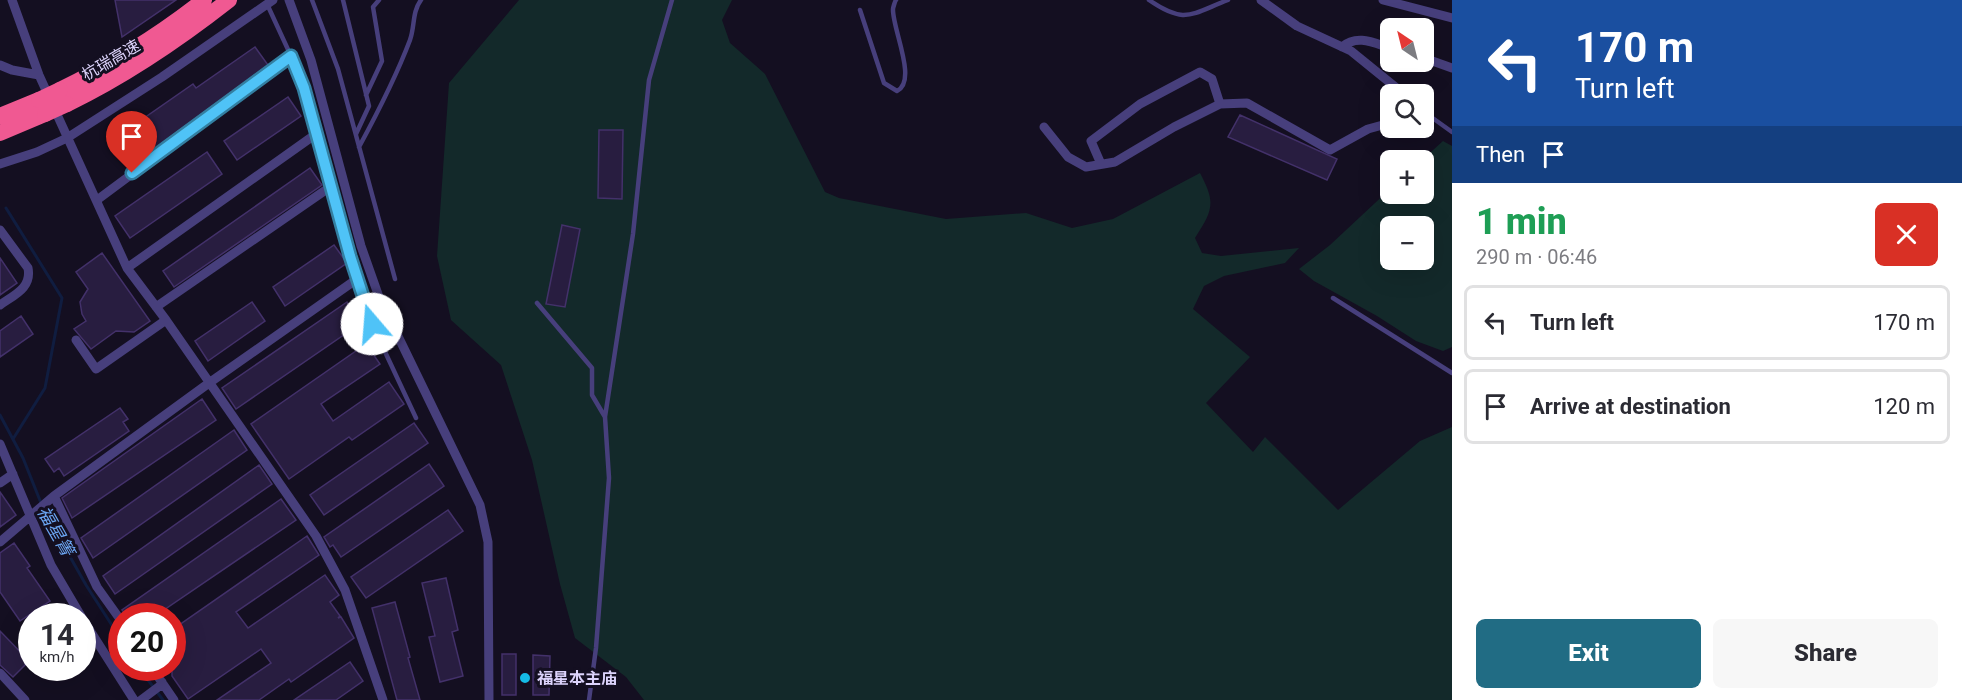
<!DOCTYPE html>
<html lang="en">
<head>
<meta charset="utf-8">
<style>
	:root { --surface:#fff; --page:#f7f7f7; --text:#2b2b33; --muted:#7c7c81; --line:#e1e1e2; --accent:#216c84 }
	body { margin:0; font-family:Roboto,"Noto Sans SC",sans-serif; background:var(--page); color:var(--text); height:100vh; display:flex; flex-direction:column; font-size:22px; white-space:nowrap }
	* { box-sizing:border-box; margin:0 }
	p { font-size:20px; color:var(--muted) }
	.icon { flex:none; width:33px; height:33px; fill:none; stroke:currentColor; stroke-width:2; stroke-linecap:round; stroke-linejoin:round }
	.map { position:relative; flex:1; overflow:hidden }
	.drawer { display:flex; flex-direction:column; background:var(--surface); width:510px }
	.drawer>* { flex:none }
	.hud { background:#1a4fa0; color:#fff; overflow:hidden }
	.needle { width:39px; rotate:325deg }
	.tools { position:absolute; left:1380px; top:18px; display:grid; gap:12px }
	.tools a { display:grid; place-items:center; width:54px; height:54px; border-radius:9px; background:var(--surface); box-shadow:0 6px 24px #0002; font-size:30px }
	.speed { position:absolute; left:18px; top:603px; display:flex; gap:12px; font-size:30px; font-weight:700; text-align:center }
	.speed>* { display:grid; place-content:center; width:78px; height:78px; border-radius:50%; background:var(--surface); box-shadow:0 6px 24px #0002; line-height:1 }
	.speed small { font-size:15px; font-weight:400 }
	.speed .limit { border:9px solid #d22; background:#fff; color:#111 }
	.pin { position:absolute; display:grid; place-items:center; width:51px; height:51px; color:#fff; margin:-62px -26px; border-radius:50% 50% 50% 0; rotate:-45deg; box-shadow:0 0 6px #0007 }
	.pin .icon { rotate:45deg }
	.me { position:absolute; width:66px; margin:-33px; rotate:342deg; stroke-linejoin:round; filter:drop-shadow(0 0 4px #0008) }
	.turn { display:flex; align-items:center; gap:21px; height:126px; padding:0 24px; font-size:27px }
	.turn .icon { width:78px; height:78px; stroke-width:2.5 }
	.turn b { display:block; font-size:42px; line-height:51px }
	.then { display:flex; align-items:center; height:57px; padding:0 24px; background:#0003; gap:12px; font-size:22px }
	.round { display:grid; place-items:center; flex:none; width:63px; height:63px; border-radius:9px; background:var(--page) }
	.summary { display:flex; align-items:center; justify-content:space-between; height:102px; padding:0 24px }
	h1 { font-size:36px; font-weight:800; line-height:45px; color:#1e9e55 }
	.action { display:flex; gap:12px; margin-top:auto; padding:12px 24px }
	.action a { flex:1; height:69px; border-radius:9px; background:var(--accent); color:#fff; font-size:24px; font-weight:800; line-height:69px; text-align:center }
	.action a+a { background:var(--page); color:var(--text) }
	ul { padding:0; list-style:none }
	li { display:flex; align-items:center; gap:18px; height:75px; margin:0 12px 9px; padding:0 12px; border:3px solid var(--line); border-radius:9px }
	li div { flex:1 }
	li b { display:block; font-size:22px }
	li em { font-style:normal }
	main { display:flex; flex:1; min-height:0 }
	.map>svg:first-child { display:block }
	.green { fill:#13292a; fill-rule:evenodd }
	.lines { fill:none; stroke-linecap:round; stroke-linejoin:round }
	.stream { stroke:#101d40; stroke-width:3 }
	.building { fill:#281d40; stroke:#43316a; stroke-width:1.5 }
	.lane { stroke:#473f7c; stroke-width:4.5 }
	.street { stroke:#473f7c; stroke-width:9 }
	.highway { stroke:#f05992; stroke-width:16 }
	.highway-bridge { stroke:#f05992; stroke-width:16 }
	.route-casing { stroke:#337fa1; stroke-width:15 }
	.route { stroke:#4fc3f7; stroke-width:10 }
	.poi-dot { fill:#15bbe6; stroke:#140f21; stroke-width:2 }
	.labels { text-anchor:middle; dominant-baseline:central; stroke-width:6; stroke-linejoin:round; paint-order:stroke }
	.street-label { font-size:16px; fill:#dcd3fb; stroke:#140f21 }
	.poi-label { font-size:16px; font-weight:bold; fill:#dcd3fb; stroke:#140f21; text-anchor:start }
	.water-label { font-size:18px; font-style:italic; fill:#6ba5f2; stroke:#140f21 }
</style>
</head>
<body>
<main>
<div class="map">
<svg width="1452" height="700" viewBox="0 0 1452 700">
	<rect width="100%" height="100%" fill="#140f21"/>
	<!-- green -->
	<path class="green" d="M519,0H732L722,20L730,43L765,74L825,192L839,198L946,219L1026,213L1072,228L1113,219L1200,173C1216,203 1213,210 1195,238L1202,253L1221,256L1299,248L1285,263L1224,276L1204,286L1193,309L1250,357L1206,403L1253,452L1265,437L1338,510L1420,441L1452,427V700H644L626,677L575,638L560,584L532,460L501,365L451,320L437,256L449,83Z
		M1443,141L1452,146V347L1443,351L1416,341L1377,316L1314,281L1299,269L1330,245L1390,189V194H1424V160H1422ZM1390,226H1424V260H1390Z"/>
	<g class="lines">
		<!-- stream -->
		<path class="stream" d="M6,208L62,298L45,388L13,439
			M0,415L23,458L41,503
			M43,509L86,585L122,641
			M139,668L163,700"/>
	</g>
	<!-- building -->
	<path class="building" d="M115,0H176L122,37Z
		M255,47L268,65L132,165L114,139L193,84L196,88Z
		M288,97L301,116L237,160L224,141Z
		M1240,115L1337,159L1327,180L1228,137Z
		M599,130H623L622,199L598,198Z
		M207,152L222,174L130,238L115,216Z
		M310,168L322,185L174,287L163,271Z
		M562,225L580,229L565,307L546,304Z
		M334,245L347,263L285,306L273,287Z
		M102,253L150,321L134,332L116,331L91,349L74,329L86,321L82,314L80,302L88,289L76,272Z
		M0,258L17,283L0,295Z
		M252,302L265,321L208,361L195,341Z
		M347,302L361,323L236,409L222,388Z
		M21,316L33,334L0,357V331Z
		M366,344L380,364L321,404L333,421L389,382L404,404L352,440L349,437L289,479L251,424Z
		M202,399L216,420L72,518L62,498Z
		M120,408L128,419L123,422L129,431L64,476L59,468L54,472L45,459Z
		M414,423L428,443L324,515L310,495Z
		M234,430L247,450L93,558L81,538Z
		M429,464L444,486L341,557L333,545L330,547L324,537Z
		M259,465L272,484L115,594L103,576Z
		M0,492L16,515L0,527Z
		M281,499L296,520L155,616H127L122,610Z
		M448,510L463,531L366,598L351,577Z
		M307,536L319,555L236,612L248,628L325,575L339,595L330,602L340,616L338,618L341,617L354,638L291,682L289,679L259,700H217L271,663L261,649L188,699L172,676V630Z
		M14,543L30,566L27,568L50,601L20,621L0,592V553Z
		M446,578L458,630L452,632L463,676L440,682L429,637L435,636L422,583Z
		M395,602L410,657L408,658L420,700H397L372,608Z
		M0,631L29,661L13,677L0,665Z
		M502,654H516V695H502Z
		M533,655L550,656L549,695H533Z
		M350,662L363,681L336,700H294Z"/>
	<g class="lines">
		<!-- lane -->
		<path class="lane" d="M312,0L338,69L395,279
			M343,0L369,106L356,134
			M1149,0C1185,25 1191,14 1228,0
			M267,4L291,56L304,88L350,256L372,324L416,418
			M860,10L884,83L897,91C918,81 892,28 893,9C893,8 895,1 896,0
			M366,95L382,61L373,7L379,0
			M1427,114L1452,132
			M359,147C378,112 396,77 410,40C415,26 412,12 421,0
			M1333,298L1452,373
			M537,303L592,368V395L605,417
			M589,700L596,648L609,478L605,417L633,234L649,80L672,0"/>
		<!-- street -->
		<path class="street" d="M12,0L39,75L127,268L166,320L316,536L345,590L383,700
			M289,0L311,60L361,246L379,297L480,505L488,542L489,700
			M1261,0L1297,26L1351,51L1404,94
			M1383,0L1452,18
			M1342,47C1357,34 1374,43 1390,48
			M1424,58L1452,68
			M0,65L12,70L39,75
			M1424,111L1427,114L1424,115
			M1044,127L1068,157L1086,167L1115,162L1174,127L1220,104L1247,103L1330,150L1368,129L1390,123
			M0,164L37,152L67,138L162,77L273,0
			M1101,164L1091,141L1140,104L1200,72L1212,79L1220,104
			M97,200L291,56
			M0,230L28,268C32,288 14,295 0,305
			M127,268L316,134
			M156,307L330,187
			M76,340L96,369L166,320
			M0,444L51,565L81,616
			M0,483L13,474
			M54,496L97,587L122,622
			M0,542L54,496L209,383L357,279
			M82,618L134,700
			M152,668L174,700
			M0,673L25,700
			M141,700L161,685L162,682"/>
		<!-- highway -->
		<path class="highway" d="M60,90C111,65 160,35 204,0
			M67,104C125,76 178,40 229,0
			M0,116L39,100
			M0,133L45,114"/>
		<!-- highway-bridge -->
		<path class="highway-bridge" d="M39,100L60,90
			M45,114L67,104"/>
	</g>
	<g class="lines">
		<defs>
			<path id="route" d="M132,173L291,56L304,88L350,256L372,324"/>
		</defs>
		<!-- route casing -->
		<use href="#route" class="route-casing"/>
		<!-- route -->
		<use href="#route" class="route"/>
	</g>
	<!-- markers -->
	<circle class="poi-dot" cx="525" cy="678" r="6"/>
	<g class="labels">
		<!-- street labels -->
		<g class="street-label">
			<text transform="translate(111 60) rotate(-30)">杭瑞高速</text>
		</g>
		<!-- poi labels -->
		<g class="poi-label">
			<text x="537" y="678">福星本主庙</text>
		</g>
		<!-- water labels -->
		<g class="water-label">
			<text transform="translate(56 531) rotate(60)">福星箐</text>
		</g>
	</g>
</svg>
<div class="tools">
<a><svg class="needle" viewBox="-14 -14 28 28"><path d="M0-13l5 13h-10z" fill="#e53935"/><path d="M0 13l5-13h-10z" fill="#7c7c81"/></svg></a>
<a><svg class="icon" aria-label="search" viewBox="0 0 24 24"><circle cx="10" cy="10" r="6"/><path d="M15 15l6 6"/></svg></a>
<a>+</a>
<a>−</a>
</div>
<div class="speed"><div>14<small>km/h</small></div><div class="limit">20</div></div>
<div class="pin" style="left:132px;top:173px;background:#d93025"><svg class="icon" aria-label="arrive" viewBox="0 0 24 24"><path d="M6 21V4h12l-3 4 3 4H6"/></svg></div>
<svg class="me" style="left:372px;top:324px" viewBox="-20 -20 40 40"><circle r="19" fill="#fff"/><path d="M0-13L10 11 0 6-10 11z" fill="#4fc3f7"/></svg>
</div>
<section class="drawer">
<div class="hud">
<div class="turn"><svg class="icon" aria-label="left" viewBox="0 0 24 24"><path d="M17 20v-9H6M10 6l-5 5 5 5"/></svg><div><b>170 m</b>Turn left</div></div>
<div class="then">Then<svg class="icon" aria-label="arrive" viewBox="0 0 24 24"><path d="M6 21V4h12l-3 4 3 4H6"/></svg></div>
</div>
<div class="summary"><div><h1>1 min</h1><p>290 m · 06:46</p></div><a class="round" style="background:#d93025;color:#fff"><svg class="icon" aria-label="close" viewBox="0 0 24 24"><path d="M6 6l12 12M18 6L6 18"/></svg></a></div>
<ul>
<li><svg class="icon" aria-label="left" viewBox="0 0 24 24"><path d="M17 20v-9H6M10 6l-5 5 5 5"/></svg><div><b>Turn left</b></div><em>170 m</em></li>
<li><svg class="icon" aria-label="arrive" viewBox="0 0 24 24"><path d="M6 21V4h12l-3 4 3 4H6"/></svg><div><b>Arrive at destination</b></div><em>120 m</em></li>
</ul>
<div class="action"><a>Exit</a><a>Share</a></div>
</section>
</main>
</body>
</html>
